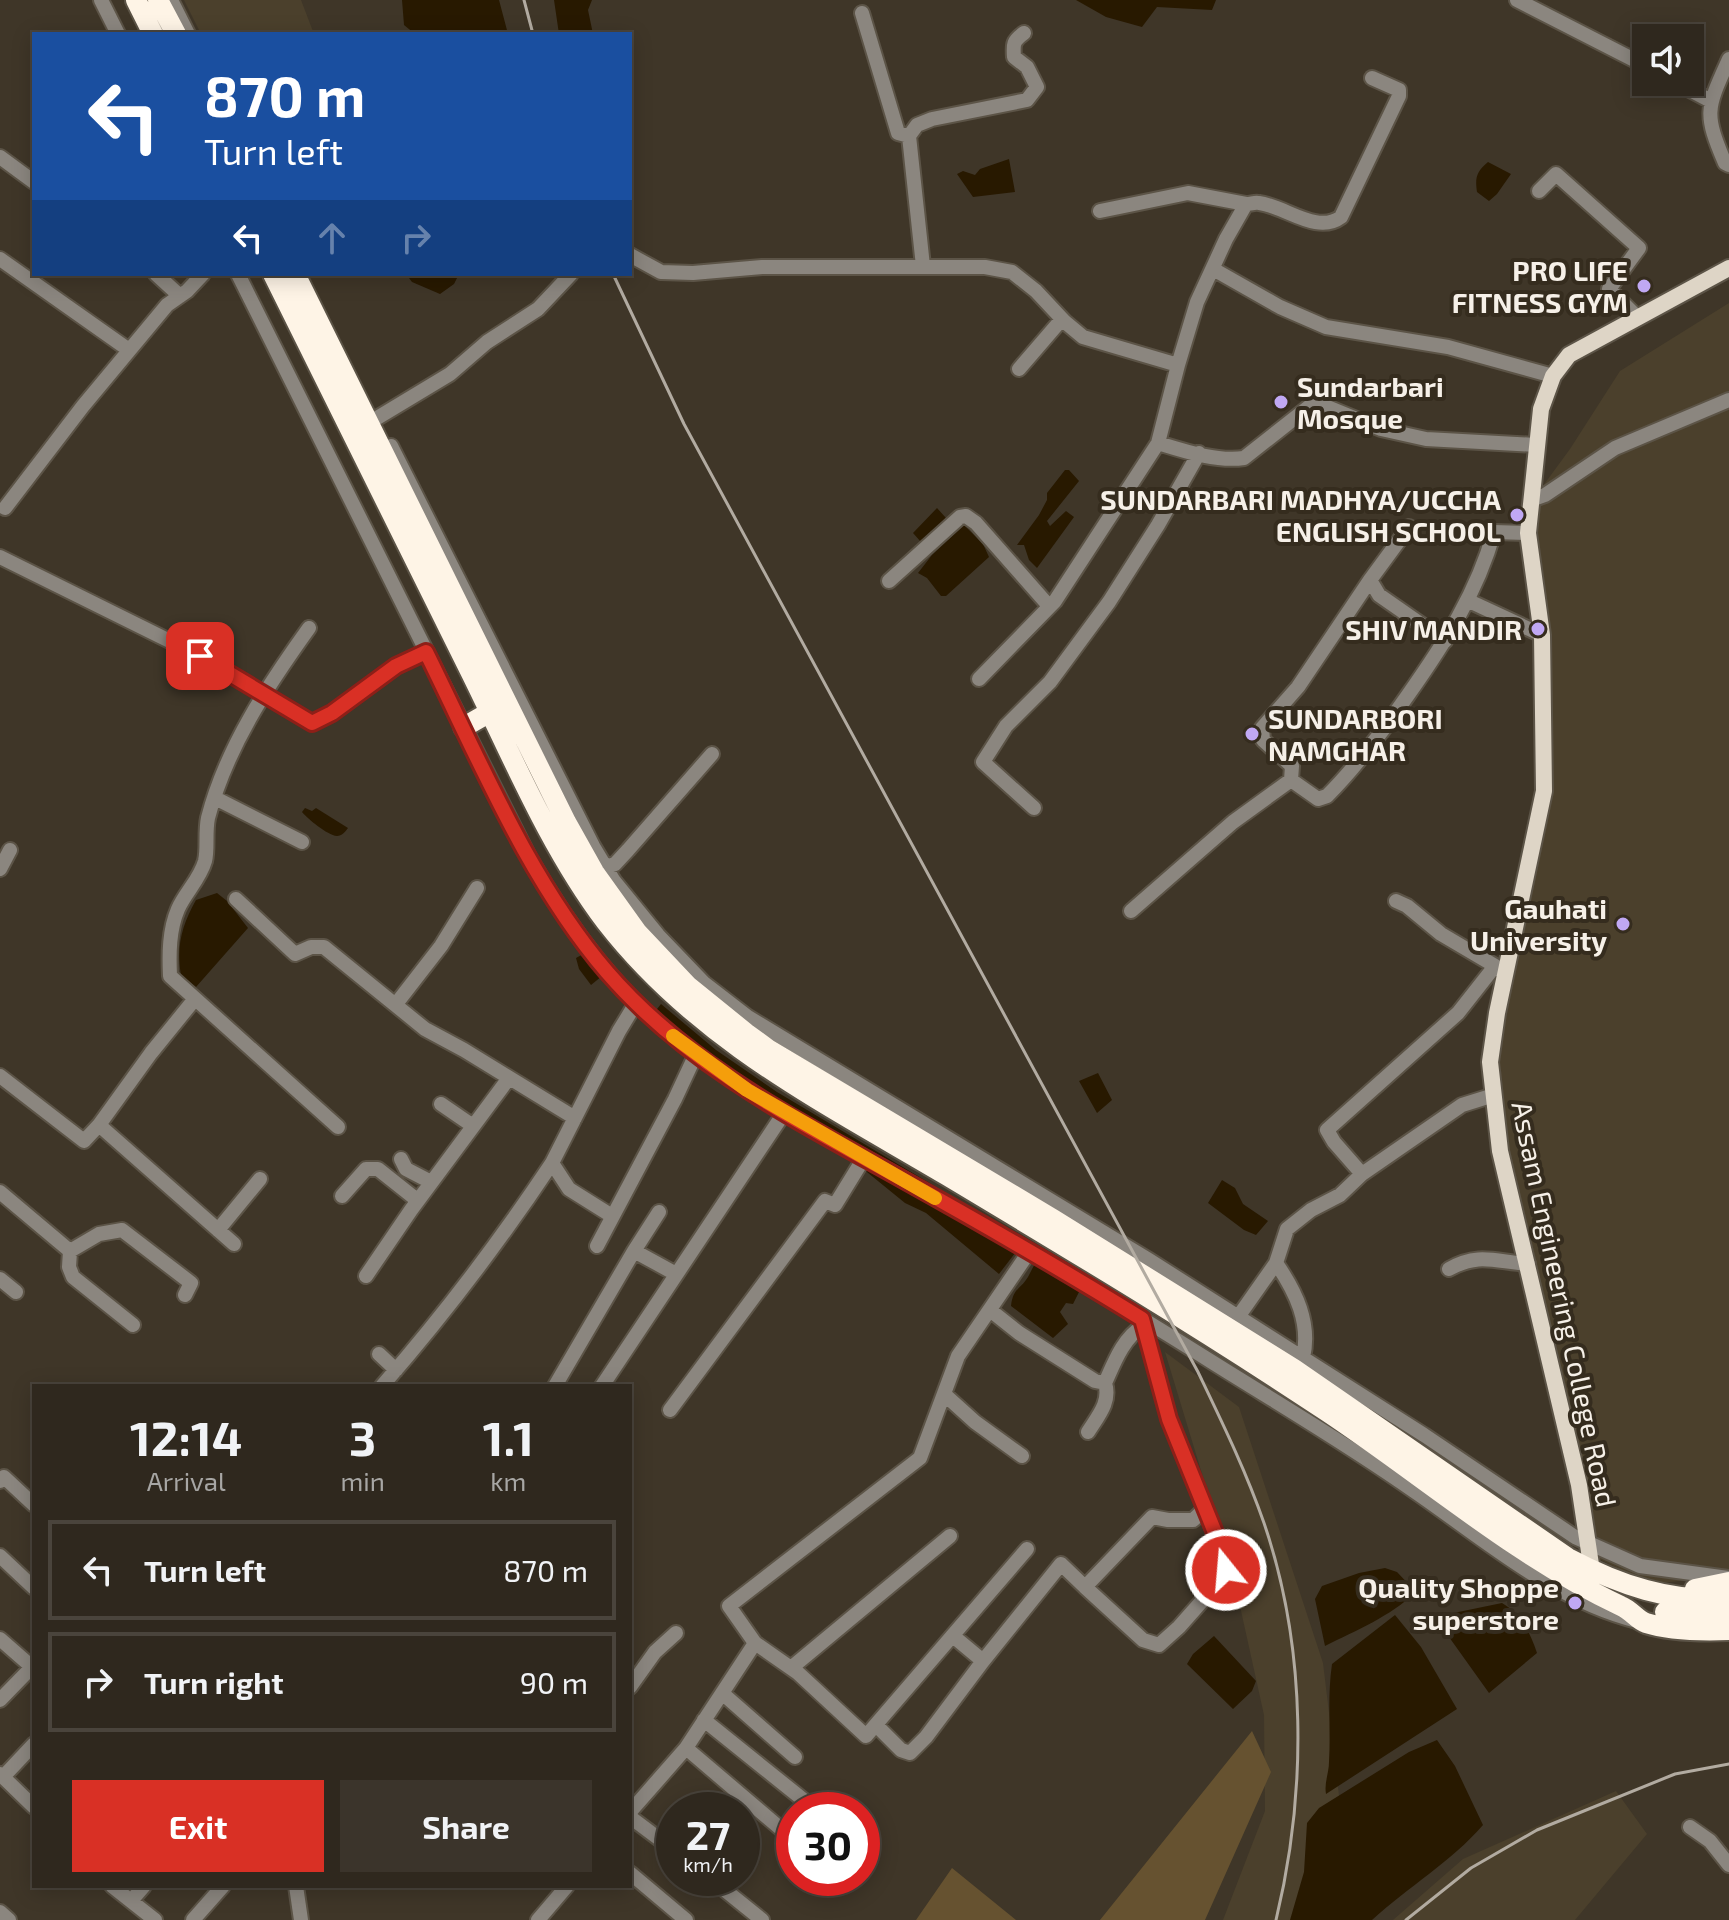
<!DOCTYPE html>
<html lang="en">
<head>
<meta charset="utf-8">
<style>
	:root { --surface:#2f281e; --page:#3b342b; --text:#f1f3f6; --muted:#a7a6a4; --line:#4a443c; --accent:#d93025 }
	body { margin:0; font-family:"Exo 2",sans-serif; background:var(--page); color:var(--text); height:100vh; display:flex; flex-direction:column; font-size:30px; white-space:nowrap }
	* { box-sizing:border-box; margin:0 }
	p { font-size:26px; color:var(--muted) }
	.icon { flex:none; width:44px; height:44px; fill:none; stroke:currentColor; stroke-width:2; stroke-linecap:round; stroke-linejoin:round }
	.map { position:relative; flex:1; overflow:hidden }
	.side { position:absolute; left:32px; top:1384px; width:600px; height:504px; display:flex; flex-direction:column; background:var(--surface); border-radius:0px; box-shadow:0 4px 20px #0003,0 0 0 2px var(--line) }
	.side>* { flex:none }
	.hud { position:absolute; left:32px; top:32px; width:600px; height:244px; border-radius:0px; box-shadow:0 4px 20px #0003,0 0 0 2px var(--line); background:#1a4fa0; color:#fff; overflow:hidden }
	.buttons { position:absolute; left:1632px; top:24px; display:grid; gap:16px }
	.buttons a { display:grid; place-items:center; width:72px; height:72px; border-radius:0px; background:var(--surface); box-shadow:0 4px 20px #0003,0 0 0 2px var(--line); font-size:40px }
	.speed { position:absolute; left:656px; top:1792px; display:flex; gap:16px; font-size:40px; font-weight:700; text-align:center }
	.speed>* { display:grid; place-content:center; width:104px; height:104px; border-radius:50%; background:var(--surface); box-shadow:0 4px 20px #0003,0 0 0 2px var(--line); line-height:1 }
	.speed small { font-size:20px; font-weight:400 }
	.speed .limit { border:12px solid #d22; background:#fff; color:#111 }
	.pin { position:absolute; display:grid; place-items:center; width:68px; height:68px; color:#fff; margin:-34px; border-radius:16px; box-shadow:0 4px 12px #0006 }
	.me { position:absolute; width:88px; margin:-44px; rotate:343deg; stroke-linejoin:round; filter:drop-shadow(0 0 6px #0008) }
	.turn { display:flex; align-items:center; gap:28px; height:168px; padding:0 40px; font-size:36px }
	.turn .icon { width:104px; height:104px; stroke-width:2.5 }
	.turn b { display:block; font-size:56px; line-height:68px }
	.lanes { display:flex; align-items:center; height:76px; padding:0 40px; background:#0003; justify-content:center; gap:40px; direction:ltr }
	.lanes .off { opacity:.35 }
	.eta { display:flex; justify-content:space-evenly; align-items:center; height:136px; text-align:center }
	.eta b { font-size:48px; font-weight:700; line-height:56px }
	.cta { display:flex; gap:16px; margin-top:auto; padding:16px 40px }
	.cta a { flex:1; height:92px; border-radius:0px; background:var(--accent); color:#fff; font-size:32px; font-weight:700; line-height:92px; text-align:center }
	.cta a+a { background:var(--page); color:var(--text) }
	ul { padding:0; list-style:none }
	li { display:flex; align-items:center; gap:24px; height:100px; margin:0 16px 12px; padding:0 24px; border:4px solid var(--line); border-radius:0px }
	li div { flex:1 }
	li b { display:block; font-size:30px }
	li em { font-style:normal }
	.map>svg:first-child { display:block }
	.built { fill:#4b402c }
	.green { fill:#665230 }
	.water { fill:#281900 }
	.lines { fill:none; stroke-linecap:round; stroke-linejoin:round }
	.minor-casing { stroke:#5c5447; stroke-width:18 }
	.major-casing { stroke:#5c5447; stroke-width:20 }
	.highway-casing { stroke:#5c5447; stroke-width:24 }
	.minor { stroke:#8b867f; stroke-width:14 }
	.major { stroke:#ded5c6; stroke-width:16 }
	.highway { stroke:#fef4e6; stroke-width:20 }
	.rail { stroke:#b2aba1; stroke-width:3 }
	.route-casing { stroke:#8d1f18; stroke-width:20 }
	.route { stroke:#d93025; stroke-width:14 }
	.slow { stroke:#f59e0b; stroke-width:14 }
	.poi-dot { fill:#c0a8f3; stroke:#352c1e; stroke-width:3 }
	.labels { text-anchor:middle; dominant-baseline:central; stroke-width:8; stroke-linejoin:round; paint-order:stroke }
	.poi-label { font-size:28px; font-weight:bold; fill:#f6f0e8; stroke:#352c1e; text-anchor:end }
	.street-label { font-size:28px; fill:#f6f0e8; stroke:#352c1e }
</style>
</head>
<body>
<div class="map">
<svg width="1729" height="1920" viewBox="0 0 1729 1920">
	<rect width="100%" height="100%" fill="#3f3628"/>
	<!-- built -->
	<path class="built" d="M184,0H301L314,34H201Z
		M1729,303V1570L1708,1578L1651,1584L1599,1559L1579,1485L1528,1264L1490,1062L1544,791L1534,577L1537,494L1570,449L1620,371Z
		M1165,1352L1239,1407L1323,1663L1354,1920H1223L1265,1811L1264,1715L1234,1579Z
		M1616,1791L1647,1834L1575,1920H1393L1463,1859Z"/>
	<!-- green -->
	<path class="green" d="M1252,1731L1271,1772L1205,1920H1100Z
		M952,1868L1016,1920H916Z"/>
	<!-- water -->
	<path class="water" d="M402,0H499L508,34H415L404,25Z
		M554,0H592L588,10L593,34H559Z
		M1076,0H1216L1212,10L1157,7L1142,27L1106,17Z
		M1009,159L1015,192L973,197L957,174L963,171L975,175L980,169Z
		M1488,162L1511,174L1497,194L1489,201L1477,192C1475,178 1476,172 1488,162Z
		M406,274H459L454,284L440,294L412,282Z
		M1065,470H1069L1079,481L1047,521L1050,526L1066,511L1074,517L1037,568L1029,560L1024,545H1017L1039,515L1047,500V493Z
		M937,508L946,518L921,542L913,533Z
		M964,525L983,544L989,557L946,596H941L927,578L918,573L932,555Z
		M305,808L312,811L316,808L348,828C345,832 342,836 337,836C327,835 308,819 302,812Z
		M217,893L227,901L248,928L196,987L181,975C176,946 182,925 196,900Z
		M585,953L607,972L591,985L579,969L576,958Z
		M661,1004L716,1050L777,1092L1025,1240L999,1274L926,1213L905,1203L830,1142L804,1134L717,1066L650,1018Z
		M1098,1073L1112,1100L1097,1113L1079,1081Z
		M1222,1180L1235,1188L1243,1204L1268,1221L1256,1235L1244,1230L1208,1203Z
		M1039,1259L1080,1290L1073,1304L1066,1303L1060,1312L1068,1324L1053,1338L1011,1306C1013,1288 1020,1290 1028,1277C1032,1270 1033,1265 1039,1259Z
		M1385,1568L1397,1572L1416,1592C1389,1617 1357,1630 1325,1646L1315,1599L1322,1586L1359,1573Z
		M1502,1603C1521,1614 1530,1632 1537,1653L1489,1693L1439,1623V1616Z
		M1395,1615L1421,1647L1457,1709L1326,1794C1324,1783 1329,1773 1329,1762C1331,1728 1327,1699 1332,1664Z
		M1214,1636L1256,1681L1252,1691L1233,1709L1187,1664L1193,1654Z
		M1437,1740L1455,1766L1483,1825C1451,1862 1408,1887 1372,1920H1290L1304,1872L1307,1823L1319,1808L1409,1752Z"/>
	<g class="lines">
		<defs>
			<path id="minor" d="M101,0L118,34
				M171,0L188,34
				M1517,0L1646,66
				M862,13L898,133L909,136
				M1729,59C1707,108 1703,112 1725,163L1729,165
				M1675,82L1711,101
				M0,157L34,182
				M1539,191L1556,174L1639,248L1609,289L1638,318
				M1100,211L1188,193L1246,204
				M630,255L661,272L693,273L762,267H985L1012,272L1036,291L1065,322L1083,337L1178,365L1158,443C1184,451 1217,462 1244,458L1315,402L1381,429L1426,439L1536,445
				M0,259L129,350
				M923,266L909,136L917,125L932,119L1027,100L1037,87L1027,67L1014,57C1013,44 1013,41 1024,33
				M1213,269L1280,307L1326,327L1448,347L1553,376
				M156,274L180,296
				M238,274L529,857C570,929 618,994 684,1045C755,1101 834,1140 912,1184C1013,1241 1114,1300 1212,1362C1279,1404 1349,1445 1414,1491C1484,1539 1553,1600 1637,1621
				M1178,365L1197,302L1226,239L1246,204C1251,204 1255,202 1259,203C1285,206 1317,235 1341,217L1399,96V90L1372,78
				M1019,369L1062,319
				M377,418L450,374L487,342L538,309L571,274
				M391,446L593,846L614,881L658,935L704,983L748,1017L1149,1260L1424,1435L1575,1537L1640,1566L1729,1578
				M1531,500L1545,495L1615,448L1729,400
				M5,508L83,406L167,305L187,291L203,274
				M1409,527L1370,580L1379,595L1445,641
				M0,557L200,656L312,723L332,713L396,666L426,652
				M889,581L960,517L966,516L976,523L1049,606
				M1469,601L1542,635
				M309,628C268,685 226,748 208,818C205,832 208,849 205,861C200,879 185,893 178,909C169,930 169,954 170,976L338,1127
				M979,679L1055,601L1158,443
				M1291,780L1292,766L1263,740L1262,728L1298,687L1370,580
				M215,798L302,842
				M1034,808L983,762L1006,726L1050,682L1109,602L1158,525L1199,453
				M606,867L615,864L628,850L712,754
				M0,869L10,850
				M236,899L295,954L311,947H324L425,1029L464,1050L575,1118
				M1396,901L1407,906L1441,934L1502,970
				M1131,911L1233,822L1291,780L1318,799L1327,796C1358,765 1383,731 1408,695C1444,644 1477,593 1494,532L1528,533
				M194,1000L151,1053L99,1125L234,1244
				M396,1004L441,946L477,888
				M0,1076L84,1141L99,1125
				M1494,1095L1462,1105L1362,1174L1334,1142L1327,1130L1458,1013L1495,966
				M441,1104L473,1126
				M401,1159L406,1169L431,1182
				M0,1192L70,1251L69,1267L73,1277L133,1325
				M342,1196L366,1169H378L417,1200
				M612,1216L569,1189L552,1163L619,1031L636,1003
				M218,1230L260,1179
				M597,1246L675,1099L696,1054
				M70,1251L99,1234L122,1230L191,1283L185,1295
				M634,1251L659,1212
				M1276,1263C1296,1292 1311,1323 1303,1358
				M1449,1269C1479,1252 1496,1262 1528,1264
				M366,1276L411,1210L509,1078
				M0,1279L16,1292
				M990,1310L1019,1333L1095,1381L1105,1383
				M1238,1317L1276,1263L1287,1229L1311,1210L1340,1195L1362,1174
				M379,1354L396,1370
				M382,1386C444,1315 500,1241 552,1163
				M555,1386L634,1251L676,1274
				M602,1386L784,1113
				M944,1394L975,1422L1022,1456
				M670,1410L825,1201L835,1205L864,1158
				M1088,1432C1098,1416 1111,1402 1105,1383C1114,1363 1123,1338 1143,1326
				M0,1481L4,1477L34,1505
				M0,1556L34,1588
				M1085,1587L1143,1640L1159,1645L1179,1627L1225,1575V1561L1205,1509
				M953,1636L983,1661L1061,1564L1085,1587L1152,1517L1168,1520H1193L1205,1509L1169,1419L1142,1319
				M0,1639L32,1667L34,1664
				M755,1643L798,1673L866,1736L1027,1549
				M791,1668L950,1536
				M630,1687L655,1652L676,1633
				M722,1693L795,1757
				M0,1700L32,1667
				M704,1720L816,1810
				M876,1725L901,1750L910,1753L926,1737L983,1661
				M686,1748L794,1840
				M0,1774L34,1807
				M3,1777L34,1744
				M630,1812L686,1748L755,1643L729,1606L920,1458L958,1356L1029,1252
				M630,1817L674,1850
				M1690,1827L1710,1841L1729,1865
				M630,1873L686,1920
				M710,1878L762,1920
				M112,1886L155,1920
				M296,1886L301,1920
				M131,1901L144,1886
				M0,1912L9,1920
				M193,1920L223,1886
				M538,1920L567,1886"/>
			<path id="major" d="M1593,1578L1579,1485L1500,1151L1490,1062L1497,1013L1544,791L1542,635L1528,533L1541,409L1553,376L1569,355L1729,268"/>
			<path id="highway" d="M136,0L153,34
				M158,0L176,34
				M273,274C339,408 406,541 472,675C513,758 550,848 606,922C697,1039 821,1101 946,1175C1073,1251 1203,1329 1326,1411C1424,1476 1515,1556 1621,1606C1631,1610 1637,1620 1646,1623C1671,1631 1703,1631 1729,1630
				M295,274L566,822L594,872L637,932L688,986L746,1033L768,1049L1053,1219L1294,1369L1568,1558C1619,1585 1671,1603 1729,1598
				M464,727L490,712
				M1695,1589L1729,1582
				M1665,1612L1729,1614"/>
		</defs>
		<!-- minor casing -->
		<use href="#minor" class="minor-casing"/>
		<!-- major casing -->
		<use href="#major" class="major-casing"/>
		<!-- highway casing -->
		<use href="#highway" class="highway-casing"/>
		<!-- minor -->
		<use href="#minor" class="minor"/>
		<!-- major -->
		<use href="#major" class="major"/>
		<!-- highway -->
		<use href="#highway" class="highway"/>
		<!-- rail -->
		<path class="rail" d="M524,0L533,34
			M613,274L684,424L1198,1372C1222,1422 1246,1471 1264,1523C1307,1649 1307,1792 1276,1920
			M1406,1920L1471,1868L1537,1830L1675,1774L1729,1764"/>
	</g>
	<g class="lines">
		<defs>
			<path id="route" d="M200,656L312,723L332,713L396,666L426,652C479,759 529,881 607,972C687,1065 796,1120 902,1179C983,1224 1063,1270 1142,1319L1169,1419L1216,1535L1226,1570"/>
		</defs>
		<!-- route casing -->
		<use href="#route" class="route-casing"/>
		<!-- route -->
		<use href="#route" class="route"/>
		<!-- slow -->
		<path class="slow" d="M673,1036L747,1090L935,1198"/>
	</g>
	<!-- markers -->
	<g class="poi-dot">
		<circle cx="1644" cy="286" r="8"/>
		<circle cx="1281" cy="402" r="8"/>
		<circle cx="1517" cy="515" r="8"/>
		<circle cx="1538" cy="629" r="8"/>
		<circle cx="1252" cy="734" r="8"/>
		<circle cx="1623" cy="924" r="8"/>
		<circle cx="1575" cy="1603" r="8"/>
	</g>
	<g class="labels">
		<!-- poi labels -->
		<g class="poi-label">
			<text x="1628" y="270">PRO LIFE<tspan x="1628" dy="32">FITNESS GYM</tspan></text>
			<text x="1297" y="386" text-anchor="start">Sundarbari<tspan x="1297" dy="32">Mosque</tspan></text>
			<text x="1501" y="499">SUNDARBARI MADHYA/UCCHA<tspan x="1501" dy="32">ENGLISH SCHOOL</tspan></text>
			<text x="1522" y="629">SHIV MANDIR</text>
			<text x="1268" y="718" text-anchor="start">SUNDARBORI<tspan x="1268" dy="32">NAMGHAR</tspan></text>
			<text x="1607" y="908">Gauhati<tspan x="1607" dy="32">University</tspan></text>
			<text x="1559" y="1587">Quality Shoppe<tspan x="1559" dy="32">superstore</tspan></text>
		</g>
		<!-- street labels -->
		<g class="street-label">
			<text transform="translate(1565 1304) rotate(78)">Assam Engineering College Road</text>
		</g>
	</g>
</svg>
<div class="buttons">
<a><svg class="icon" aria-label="sound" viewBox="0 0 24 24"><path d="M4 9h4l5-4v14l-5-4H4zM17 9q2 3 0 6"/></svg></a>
</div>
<div class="speed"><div>27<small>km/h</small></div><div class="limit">30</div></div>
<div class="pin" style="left:200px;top:656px;background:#d93025"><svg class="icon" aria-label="arrive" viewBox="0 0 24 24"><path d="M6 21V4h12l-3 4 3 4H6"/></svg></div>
<svg class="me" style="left:1226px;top:1570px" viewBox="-20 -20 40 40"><circle r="17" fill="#d93025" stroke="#fff" stroke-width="3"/><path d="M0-11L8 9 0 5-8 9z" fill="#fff"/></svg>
<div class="hud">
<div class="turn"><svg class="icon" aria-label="left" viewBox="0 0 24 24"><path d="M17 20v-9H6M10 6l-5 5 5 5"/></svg><div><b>870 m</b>Turn left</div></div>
<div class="lanes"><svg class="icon" aria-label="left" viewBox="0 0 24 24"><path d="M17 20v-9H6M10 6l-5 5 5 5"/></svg><svg class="icon off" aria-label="ahead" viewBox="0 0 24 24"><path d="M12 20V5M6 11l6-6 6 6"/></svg><svg class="icon off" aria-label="right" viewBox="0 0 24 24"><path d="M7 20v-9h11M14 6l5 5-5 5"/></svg></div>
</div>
<section class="side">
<div class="eta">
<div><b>12:14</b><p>Arrival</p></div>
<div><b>3</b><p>min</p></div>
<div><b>1.1</b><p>km</p></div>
</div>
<ul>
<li><svg class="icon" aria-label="left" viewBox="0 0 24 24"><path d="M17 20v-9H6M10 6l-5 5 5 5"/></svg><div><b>Turn left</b></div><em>870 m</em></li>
<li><svg class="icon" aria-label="right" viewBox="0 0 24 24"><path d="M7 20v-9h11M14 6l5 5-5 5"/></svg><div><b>Turn right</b></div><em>90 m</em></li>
</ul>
<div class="cta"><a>Exit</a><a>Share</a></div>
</section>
</div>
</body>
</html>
